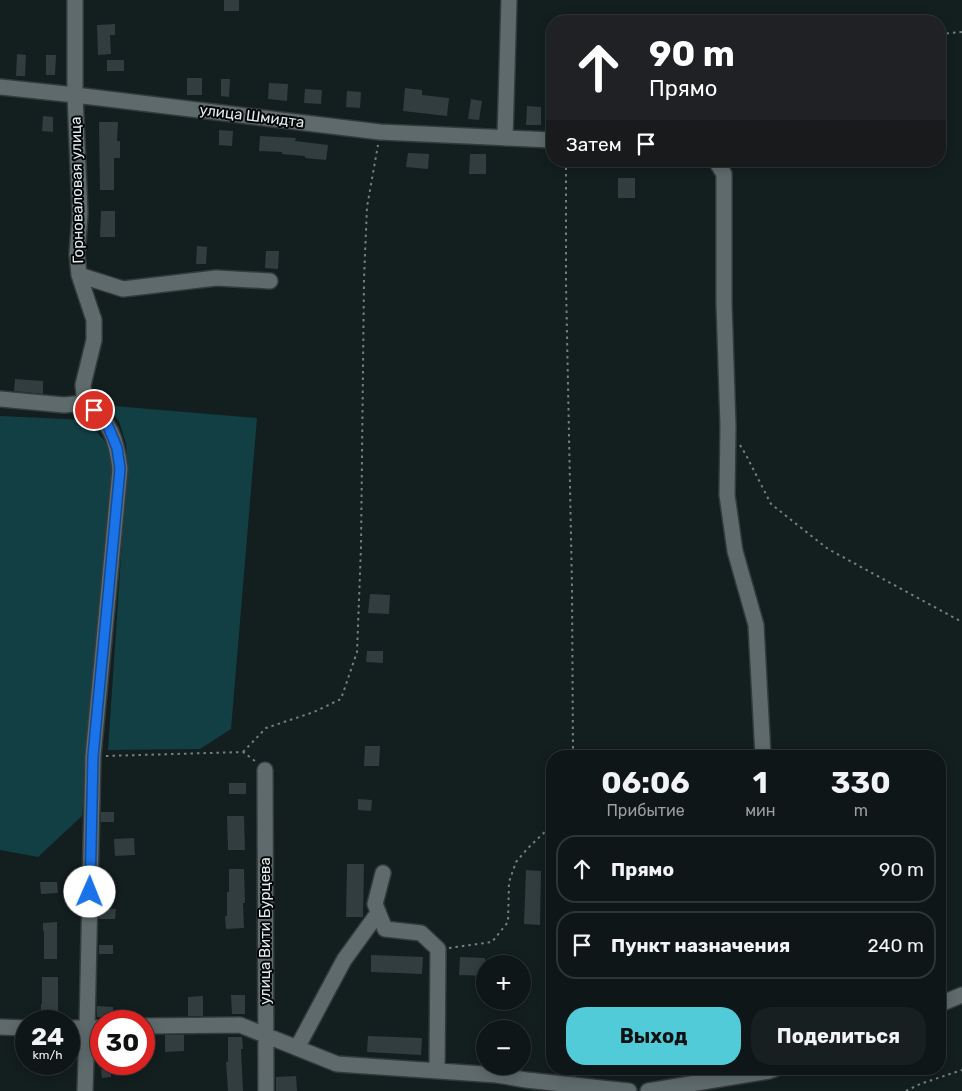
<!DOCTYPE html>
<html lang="ru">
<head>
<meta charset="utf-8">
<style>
	:root { --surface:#0e1617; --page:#171f20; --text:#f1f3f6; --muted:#9b9fa1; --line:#2e3536; --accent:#52cbd9 }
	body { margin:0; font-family:Rubik,sans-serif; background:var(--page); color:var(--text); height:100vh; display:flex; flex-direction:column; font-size:19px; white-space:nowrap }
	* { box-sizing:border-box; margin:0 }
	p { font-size:16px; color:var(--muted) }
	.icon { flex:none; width:28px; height:28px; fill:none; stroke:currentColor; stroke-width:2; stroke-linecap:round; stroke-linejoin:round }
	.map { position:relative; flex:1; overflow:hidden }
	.panel { position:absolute; left:546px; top:750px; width:400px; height:325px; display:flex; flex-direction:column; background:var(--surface); border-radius:20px; box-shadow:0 2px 12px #0003,0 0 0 1px var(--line) }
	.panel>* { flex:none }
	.banner { position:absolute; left:546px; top:15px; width:400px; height:152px; border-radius:20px; box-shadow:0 2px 12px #0003,0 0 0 1px var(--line); background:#202124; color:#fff; overflow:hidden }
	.buttons { position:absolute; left:476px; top:955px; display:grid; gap:10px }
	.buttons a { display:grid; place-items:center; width:55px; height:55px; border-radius:50%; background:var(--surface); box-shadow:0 2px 12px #0003,0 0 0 1px var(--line); font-size:25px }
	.speed { position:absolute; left:15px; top:1010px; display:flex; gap:10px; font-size:25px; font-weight:700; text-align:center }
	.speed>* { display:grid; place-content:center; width:65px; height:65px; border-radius:50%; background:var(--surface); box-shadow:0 2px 12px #0003,0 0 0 1px var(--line); line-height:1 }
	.speed small { font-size:12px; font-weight:400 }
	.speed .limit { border:8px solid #d22; background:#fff; color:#111 }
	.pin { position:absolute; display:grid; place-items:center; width:42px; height:42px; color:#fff; margin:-21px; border:2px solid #fff; border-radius:50%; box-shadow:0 1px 5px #0007 }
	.me { position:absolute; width:55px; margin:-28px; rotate:1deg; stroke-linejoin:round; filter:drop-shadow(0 0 4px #0008) }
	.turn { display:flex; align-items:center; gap:18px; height:105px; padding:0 20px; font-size:22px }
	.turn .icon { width:65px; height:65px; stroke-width:2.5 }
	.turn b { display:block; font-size:35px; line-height:42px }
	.then { display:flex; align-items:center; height:48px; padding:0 20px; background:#0003; gap:10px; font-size:19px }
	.eta { display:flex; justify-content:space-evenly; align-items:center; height:85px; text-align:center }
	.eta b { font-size:30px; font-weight:700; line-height:35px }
	.action { display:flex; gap:10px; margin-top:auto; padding:10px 20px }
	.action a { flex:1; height:58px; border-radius:20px; background:var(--accent); color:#111; font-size:20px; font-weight:700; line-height:58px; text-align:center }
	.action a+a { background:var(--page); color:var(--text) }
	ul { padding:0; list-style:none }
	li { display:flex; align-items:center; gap:15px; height:68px; margin:0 10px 8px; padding:0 10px; border:2px solid var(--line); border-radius:20px }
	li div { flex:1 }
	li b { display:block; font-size:19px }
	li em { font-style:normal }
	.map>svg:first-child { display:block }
	.green { fill:#123f44 }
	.building { fill:#323d3f }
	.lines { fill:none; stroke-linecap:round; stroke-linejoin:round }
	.minor-casing { stroke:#343a3b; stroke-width:18 }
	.path { stroke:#757f7f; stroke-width:2; stroke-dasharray:2.5 4; stroke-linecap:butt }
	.minor { stroke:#5e6a6c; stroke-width:15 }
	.route-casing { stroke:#114b97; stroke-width:12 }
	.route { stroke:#1a73e8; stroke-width:9 }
	.labels { text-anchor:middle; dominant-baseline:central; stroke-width:4; stroke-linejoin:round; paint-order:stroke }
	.street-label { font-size:15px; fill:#e3ebeb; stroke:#040708 }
</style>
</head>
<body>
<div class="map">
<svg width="962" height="1091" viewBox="0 0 962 1091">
	<rect width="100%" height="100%" fill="#131e1f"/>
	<!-- green -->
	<path class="green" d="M114,406L257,418L231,729L200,749L108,750L127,467L126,444L119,421L106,407Z
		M0,416L86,420L113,450L98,750H87L82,816L38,857L0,850Z"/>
	<!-- building -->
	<path class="building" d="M224,0H239V11H224Z
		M115,24V35H110L111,54L98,55L97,25Z
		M17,54L26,55L25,76H16Z
		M46,55H56L55,75H46Z
		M107,60H124V71H107Z
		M187,78H202V95H187Z
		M221,79H230L229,97L221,96Z
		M269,83L288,84L287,101L268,99Z
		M405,88L422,90V95L449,98L447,116L403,111Z
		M305,89L322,90L321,104L304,103Z
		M347,91L361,92L360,108L346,107Z
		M471,99L482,101L479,120L468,119Z
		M527,106L541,107V125H526Z
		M43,116L53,117V132L42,131Z
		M99,122H118L117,141H120V158H114V190H100Z
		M219,130L233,131L232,146L219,145Z
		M260,136L296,138L295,141L328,145L326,160L305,158V156L282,154V152L259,151Z
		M408,153L429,154L428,169L406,167Z
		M470,154H486V174H469Z
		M618,178H635V198H618Z
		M101,211H115V237H100Z
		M197,246L207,247L206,264H196Z
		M266,251H279L278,269L265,268Z
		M15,379L43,381V394L14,391Z
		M370,594L390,595L389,614L368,613Z
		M367,651H383V663L366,662Z
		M365,746H380L379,766H364Z
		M229,783H246V794H229Z
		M358,799L372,800L371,811L358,810Z
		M101,812H114V822H101Z
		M227,816H244L245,850H228Z
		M134,838L135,855L115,856L114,839Z
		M347,864H364L363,917H346Z
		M229,869H244L245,903H243L244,928L226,929L225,916H227V892H229Z
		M526,870L541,871L540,925L524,924Z
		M40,882H57L58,893L41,894Z
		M100,908L116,909L115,919H99Z
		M57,922V959H44V931H43V923Z
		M99,945H113V954H99Z
		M371,955L423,957L422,974L371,972Z
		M460,957L485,958V976L459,975Z
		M42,977H58V1014H41V1004H42Z
		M231,995H245V1014H232Z
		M203,996V1016H188V997Z
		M97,1006L113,1007V1017H97Z
		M165,1035H184V1051L165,1052Z
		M368,1036L422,1038L421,1055L367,1052Z
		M228,1037H242L243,1049H241L243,1091H228L226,1062H228Z
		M101,1069H111V1077L102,1078Z
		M296,1076L297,1091H276V1077Z"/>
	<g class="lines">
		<defs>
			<path id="minor" d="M75,0V95L80,214L77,254L79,275L94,320V340L83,385L85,403C111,423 116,437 120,469L93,756L87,1028L85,1091
				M0,87L75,95L380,132L552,140
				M505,138L509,0
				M716,161L724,174V303L728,426L727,495L735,551L756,625L763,756
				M79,275L123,289L216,278L270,281
				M0,399L64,405L85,403
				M265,770L266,1091
				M383,873L375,904L385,929L421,933L438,949L437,1071
				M940,1004L962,995
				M144,1026L240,1025L337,1064L497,1075L526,1080L629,1091
				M0,1027L26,1028
				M69,1028H101
				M297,1048L344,960L378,913
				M648,1091L769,1071L775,1069"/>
		</defs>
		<!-- minor casing -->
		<use href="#minor" class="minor-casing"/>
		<!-- path -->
		<path class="path" d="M940,34L962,32
			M566,161V284L572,587L573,756
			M740,445L746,455L771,504L828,549L962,622
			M243,752L266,728L314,712L341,699L357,652L361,547L364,279L367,207L378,145
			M106,756L243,752L255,761
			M598,756L607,753L618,756
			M449,948L492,942L508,922L509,882L516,862L528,848L552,825
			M906,1091L920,1084L962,1070"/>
		<!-- minor -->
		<use href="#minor" class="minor"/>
	</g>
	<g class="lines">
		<defs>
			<path id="route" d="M90,892L93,756L120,469L117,448L108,426L94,410"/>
		</defs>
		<!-- route casing -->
		<use href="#route" class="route-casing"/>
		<!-- route -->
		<use href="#route" class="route"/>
	</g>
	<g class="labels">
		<!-- street labels -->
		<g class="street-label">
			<text transform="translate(252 116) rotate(7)">улица Шмидта</text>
			<text transform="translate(77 190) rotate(-91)">Горноваловая улица</text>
			<text transform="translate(265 931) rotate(-90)">улица Вити Бурцева</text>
		</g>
	</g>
</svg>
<div class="buttons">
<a>+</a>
<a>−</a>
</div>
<div class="speed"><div>24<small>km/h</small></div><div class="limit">30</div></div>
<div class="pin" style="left:94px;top:410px;background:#d93025"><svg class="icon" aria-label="arrive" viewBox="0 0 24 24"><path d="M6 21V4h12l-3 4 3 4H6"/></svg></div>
<svg class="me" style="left:90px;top:892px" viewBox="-20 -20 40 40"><circle r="19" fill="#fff"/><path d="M0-13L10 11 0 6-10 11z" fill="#1a73e8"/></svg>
<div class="banner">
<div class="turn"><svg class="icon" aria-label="ahead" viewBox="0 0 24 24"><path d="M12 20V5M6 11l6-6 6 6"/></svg><div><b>90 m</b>Прямо</div></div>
<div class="then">Затем<svg class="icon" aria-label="arrive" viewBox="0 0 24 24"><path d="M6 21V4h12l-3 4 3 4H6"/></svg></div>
</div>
<section class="panel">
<div class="eta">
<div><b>06:06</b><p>Прибытие</p></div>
<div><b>1</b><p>мин</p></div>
<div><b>330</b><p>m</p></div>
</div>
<ul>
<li><svg class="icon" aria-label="ahead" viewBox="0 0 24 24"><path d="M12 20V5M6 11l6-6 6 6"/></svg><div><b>Прямо</b></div><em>90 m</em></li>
<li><svg class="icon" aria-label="arrive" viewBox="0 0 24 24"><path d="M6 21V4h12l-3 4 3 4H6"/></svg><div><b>Пункт назначения</b></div><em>240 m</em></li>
</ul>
<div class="action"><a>Выход</a><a>Поделиться</a></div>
</section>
</div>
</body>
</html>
